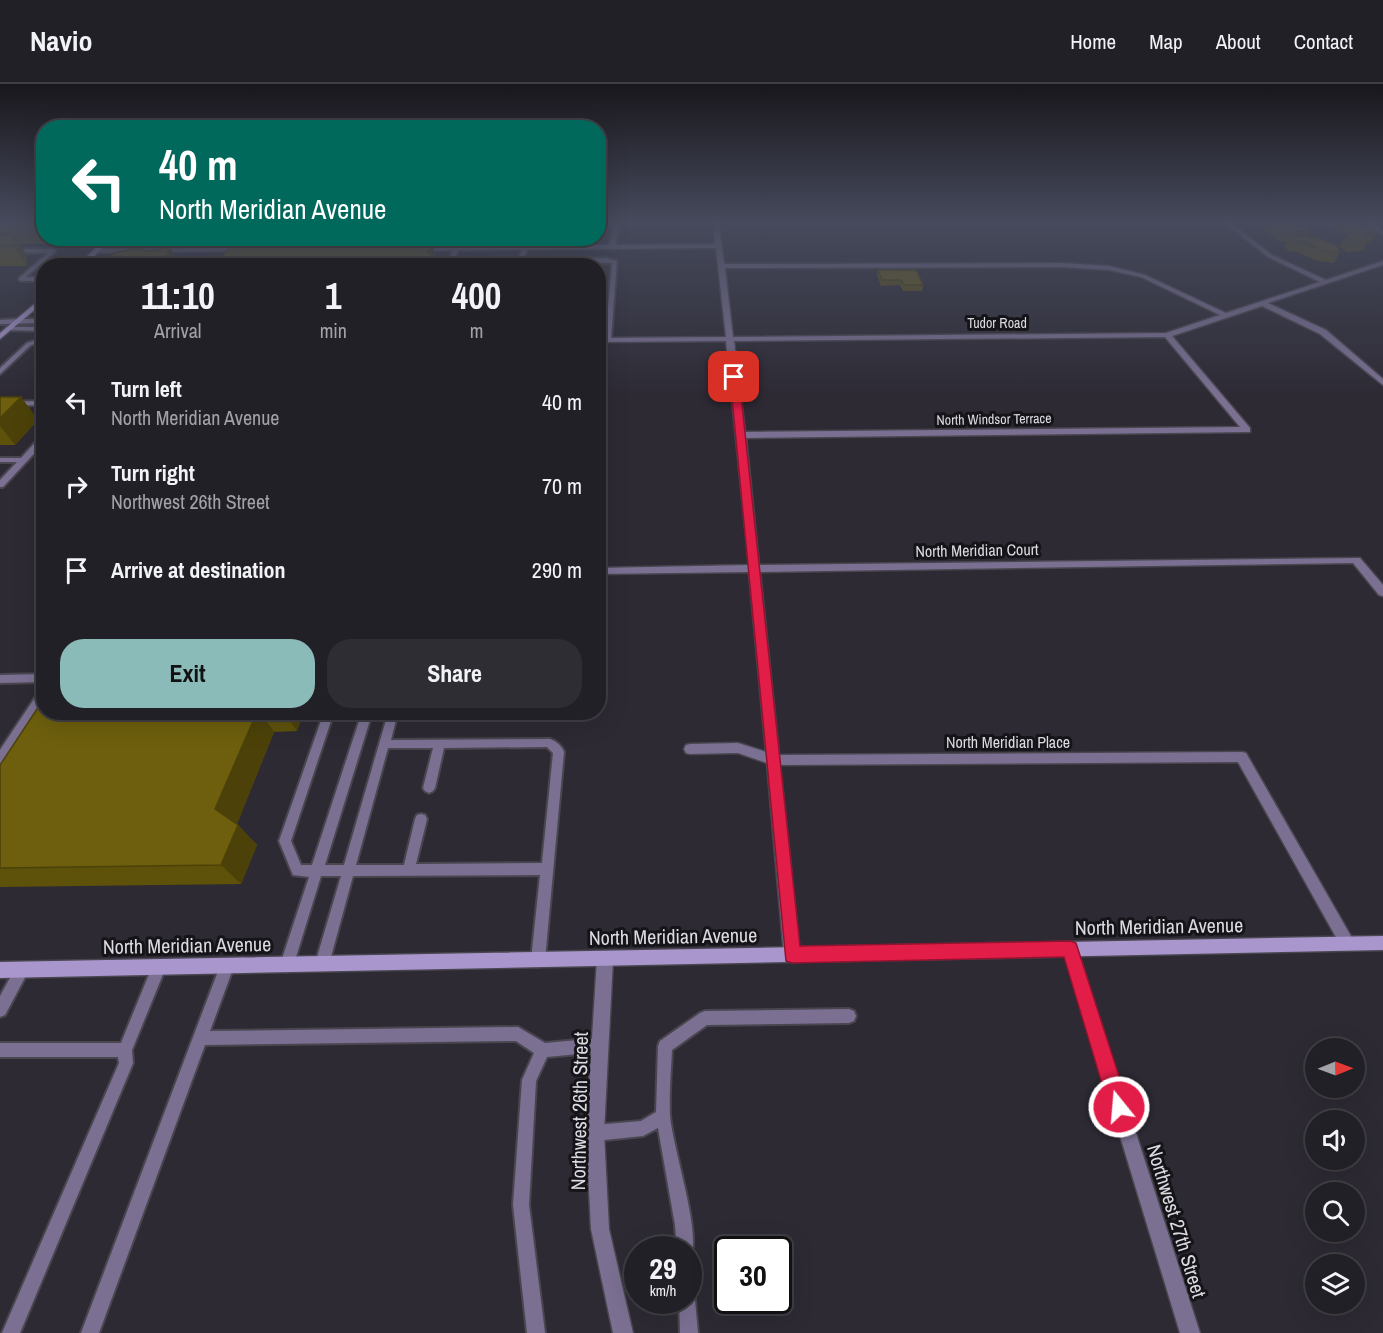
<!DOCTYPE html>
<html lang="en">
<head>
<meta charset="utf-8">
<style>
	:root { --surface:#222027; --page:#2e2d33; --text:#f1f3f6; --muted:#a2a3a7; --line:#3f3e44; --accent:#8bbbb9 }
	body { margin:0; font-family:"Archivo Narrow",sans-serif; background:var(--page); color:var(--text); height:100vh; display:flex; flex-direction:column; font-size:22px; white-space:nowrap }
	* { box-sizing:border-box; margin:0 }
	p { font-size:20px; color:var(--muted) }
	.icon { flex:none; width:33px; height:33px; fill:none; stroke:currentColor; stroke-width:2; stroke-linecap:round; stroke-linejoin:round }
	.map { position:relative; flex:1; overflow:hidden }
	.panel { position:absolute; left:36px; top:174px; width:570px; height:462px; display:flex; flex-direction:column; background:var(--surface); border-radius:24px; box-shadow:0 6px 24px #0002,0 0 0 2px var(--line) }
	.panel>* { flex:none }
	.hud { position:absolute; left:36px; top:36px; width:570px; height:126px; border-radius:24px; box-shadow:0 6px 24px #0002,0 0 0 2px var(--line); background:#00695c; color:#fff; overflow:hidden }
	.needle { width:39px; rotate:89deg }
	.buttons { position:absolute; left:1305px; top:954px; display:grid; gap:12px }
	.buttons a { display:grid; place-items:center; width:60px; height:60px; border-radius:50%; background:var(--surface); box-shadow:0 6px 24px #0002,0 0 0 2px var(--line); font-size:30px }
	.speed { position:absolute; left:624px; top:1152px; display:flex; gap:12px; font-size:30px; font-weight:700; text-align:center }
	.speed>* { display:grid; place-content:center; width:78px; height:78px; border-radius:50%; background:var(--surface); box-shadow:0 6px 24px #0002,0 0 0 2px var(--line); line-height:1 }
	.speed small { font-size:15px; font-weight:400 }
	.speed .limit { border:3px solid #111; border-radius:9px; background:#fff; color:#111 }
	.pin { position:absolute; display:grid; place-items:center; width:51px; height:51px; color:#fff; margin:-26px; border-radius:12px; box-shadow:0 3px 9px #0006 }
	.me { position:absolute; width:66px; margin:-33px; rotate:343deg; stroke-linejoin:round; filter:drop-shadow(0 0 4px #0008) }
	.turn { display:flex; align-items:center; gap:21px; height:126px; padding:0 24px; font-size:27px }
	.turn .icon { width:78px; height:78px; stroke-width:2.5 }
	.turn b { display:block; font-size:42px; line-height:51px }
	.eta { display:flex; justify-content:space-evenly; align-items:center; height:102px; text-align:center }
	.eta b { font-size:36px; font-weight:700; line-height:42px }
	.primary-button { display:flex; gap:12px; margin-top:auto; padding:12px 24px }
	.primary-button a { flex:1; height:69px; border-radius:24px; background:var(--accent); color:#111; font-size:24px; font-weight:700; line-height:69px; text-align:center }
	.primary-button a+a { background:var(--page); color:var(--text) }
	ul { padding:0; list-style:none }
	li { display:flex; align-items:center; gap:18px; height:84px; padding:0 24px }
	li div { flex:1 }
	li b { display:block; font-size:22px }
	li em { font-style:normal }
	header { display:flex; align-items:center; gap:36px; box-sizing:border-box; height:84px; padding:0 30px; background:var(--surface); border-bottom:2px solid var(--line) }
	header strong { font-size:28px }
	nav { display:flex; gap:33px; margin-inline-start:auto; font-size:21px }
	.map>svg:first-child { display:block }
	.lines { fill:none; stroke-linecap:round; stroke-linejoin:round }
	.service-casing { stroke:#494650; stroke-width:4 }
	.minor-casing { stroke:#494650; stroke-width:3 }
	.secondary-casing { stroke:#494650; stroke-width:3 }
	.service { fill:#7b7092; fill-rule:evenodd }
	.minor { fill:#7b7092; fill-rule:evenodd }
	.secondary { fill:#a896cd; fill-rule:evenodd }
	.wall { fill:#5e520b }
	.shaded-wall { fill:#4c4209 }
	.building { fill:#6d5f0d; stroke:#4c4209; stroke-width:1.5 }
	.route { fill:#e11d48; stroke:#92132f; stroke-width:1.5 }
	.labels { text-anchor:middle; dominant-baseline:central; stroke-width:6; stroke-linejoin:round; paint-order:stroke }
	.far-street-label { font-size:14px; fill:#dddbe2; stroke:#151418 }
	.street-label { font-size:16px; fill:#dddbe2; stroke:#151418 }
	.near-street-label { font-size:20px; fill:#dddbe2; stroke:#151418 }
</style>
</head>
<body>
<header>
<strong>Navio</strong>
<nav><a>Home</a><a>Map</a><a>About</a><a>Contact</a></nav>
</header>
<div class="map">
<svg width="1383" height="1249" viewBox="0 0 1383 1249">
	<rect width="100%" height="100%" fill="#2d2a34"/>
	<g class="lines">
		<defs>
			<path id="service" d="M614,139H620L615,163L612,165L609,163Z
				M229,154H234L225,167H221Z
				M457,162L460,164L453,177L519,174L522,164L525,162L528,164L524,174H606L617,177L611,255L608,257L605,255L612,179L523,178L522,182H516L518,178L450,181L448,178H422L419,176L422,174H449L454,164Z
				M0,165H53L56,167L26,193H44V197H21L19,196V194L48,169H0Z
				M164,176H199L202,178L199,180L162,179V177Z
				M18,235H44V239L0,240V236Z
				M8,243H44V247L6,246L5,245Z
				M44,254V258L31,261L0,290V284L27,259Z
				M44,317V321L0,322V318Z
				M41,352H44V359L3,403H0V396L17,378H0V374H21Z
				M44,590V598L0,599V591Z
				M44,605V618L4,678L0,680V666L40,606Z
				M324,628H334L291,757L301,781H312L360,634L363,628H375L370,636L325,781H344L386,636L384,628H394L396,636L391,656L550,655C556,657 562,662 564,668L545,876L543,881L538,883L533,881L531,876L540,791L353,792L329,880L327,885L322,887L317,885L315,880L341,792H321L292,886L287,888L282,886L280,881L309,793L293,791L279,757ZM547,663L553,669L542,779L416,780L427,735L425,731L421,730L417,731L415,735L404,781H356L388,664H433L423,704L425,707L429,709L433,707L435,704L444,664Z
				M227,875L232,877L234,882L210,947L518,943L545,959L600,954L605,956L607,961L605,966L600,968L547,973L536,997L529,1121L545,1249H527L513,1121L522,996L534,969L516,957L205,961L99,1249H81L220,882L222,877Z
				M159,876L164,878L166,883L132,966L133,979L131,984L20,1249H2L119,979L118,973H0V959H121L154,878Z
				M22,879L27,881L29,886L5,931L0,933V912L17,881Z
				M849,925L854,927L856,932L854,937L849,939L707,941L672,966C671,987 669,1009 670,1031C672,1062 701,1148 691,1172L688,1173V1166H677L675,1141L658,1044L643,1052L595,1057L590,1054L587,1049L590,1044L595,1041L641,1037L656,1028L658,962L660,957L700,929L705,927Z
				M688,1208L693,1210L695,1216L698,1249H680L679,1216H688Z"/>
			<path id="minor" d="M713,139H719L724,180L1062,179L1109,182L1145,191L1226,229L1320,198L1268,173L1225,139H1231L1272,171L1326,196L1383,177V181L1268,219L1326,246L1383,295V301L1320,250L1262,222L1172,252L1250,344V348L746,354L759,481L1360,474L1383,501V512L1379,511L1353,479L760,488L779,671L1242,668L1246,669L1352,854L1354,859L1352,864L1347,866L1342,864L1238,678L780,681L800,871L797,876L792,878L787,876L784,871L767,679L738,669L690,670L686,669L684,665L686,661L690,660L738,659L766,668L749,488L598,490V484L749,481L726,257L598,258V254L726,253L716,164L418,167L415,165L418,163L715,160ZM1062,183L1109,186L1141,193L1220,231L1166,249L733,253L725,184ZM1165,253L1240,343L745,348L734,257Z
				M1365,139H1371L1383,146V151Z
				M329,154H335L327,166H323Z
				M242,164L244,165V167L96,169L93,167L96,165Z
				M1070,858L1075,860L1077,865L1200,1249H1180L1063,865L1065,860Z
				M605,868L610,870L613,875L604,1049L609,1145L633,1249H613L591,1145L586,1049L597,875L600,870Z"/>
			<path id="secondary" d="M106,154H113L84,182H77Z
				M44,212V218L0,255V249Z
				M1383,852V866L0,894V878Z"/>
		</defs>
		<!-- service casing -->
		<use href="#service" class="service-casing"/>
		<!-- minor casing -->
		<use href="#minor" class="minor-casing"/>
		<!-- secondary casing -->
		<use href="#secondary" class="secondary-casing"/>
		<!-- service -->
		<use href="#service" class="service"/>
		<!-- minor -->
		<use href="#minor" class="minor"/>
		<!-- secondary -->
		<use href="#secondary" class="secondary"/>
	</g>
	<!-- wall -->
	<path class="wall" d="M6,139H44V154H61L54,160H20L27,172V182H0V142H7Z
		M598,139L601,144V151H598Z
		M1257,139H1291L1297,143L1309,147L1306,153L1339,162L1338,164L1340,168L1334,179L1318,177L1297,168L1288,167L1284,162L1286,158H1280L1263,146L1265,140H1259Z
		M1324,139H1362L1359,143L1378,149L1371,159H1367L1362,167L1347,168L1339,162L1347,149H1341L1334,144L1322,141Z
		M158,154H212L159,156Z
		M254,154H306L254,155Z
		M878,186L923,201L922,207H903L900,201L881,202L877,191Z
		M0,313H21L38,336L15,361H0Z
		M44,628H300L295,633L300,639L297,647L274,648L237,740L257,761L241,800L0,803V681Z"/>
	<!-- shaded-wall -->
	<path class="shaded-wall" d="M10,145L27,172V182L13,161L10,160L3,150Z
		M51,154H61L54,160Z
		M432,159L438,180L437,182H427L428,169Z
		M171,166L179,182H157Z
		M21,313L38,336L15,361L0,342V334Z
		M257,628H260L274,648L235,745L215,725Z
		M284,628H300L295,633L300,639L297,647Z
		M238,741L257,761L241,800L221,781Z"/>
	<!-- building -->
	<path class="building" d="M1273,139H1291L1297,143H1305L1309,147L1285,148Z
		M0,142H7L10,145L3,150H0Z
		M1353,143H1370L1378,149H1371L1365,154L1369,157H1354L1345,151Z
		M0,151H14L13,161H0Z
		M1290,151L1317,154L1339,162L1337,163L1340,168L1324,167L1303,157L1294,156Z
		M432,159L428,169H433L427,182H214L233,160Z
		M137,164L148,167L164,164L171,166L157,182H98L114,169Z
		M878,186H916L923,201H904L901,196H882Z
		M0,313H21L0,334Z
		M39,622H44V628H257L215,725L238,741L221,781L0,784V681Z"/>
	<!-- sky -->
	<linearGradient id="sky" x2="0" y2="1"><stop stop-color="#19171d"/><stop offset="0.44" stop-color="#464a5c"/><stop offset="1" stop-color="#464a5c" stop-opacity="0"/></linearGradient>
	<rect width="1383" height="313" fill="url(#sky)"/>
	<!-- route -->
	<path class="route" d="M734,290L739,293L800,862L1070,857L1076,859L1129,1023L1126,1030L1119,1033L1112,1030L1109,1023L1064,873L792,879L786,877L730,293Z"/>
	<g class="labels">
		<!-- far-street labels -->
		<g class="far-street-label">
			<text x="997" y="239">Tudor Road</text>
			<text transform="translate(994 335) rotate(-1)">North Windsor Terrace</text>
		</g>
		<!-- street labels -->
		<g class="street-label">
			<text transform="translate(977 466) rotate(-1)">North Meridian Court</text>
			<text x="1008" y="658">North Meridian Place</text>
		</g>
		<!-- near-street labels -->
		<g class="near-street-label">
			<text transform="translate(1159 842) rotate(-1)">North Meridian Avenue</text>
			<text transform="translate(673 852) rotate(-1)">North Meridian Avenue</text>
			<text transform="translate(187 861) rotate(-1)">North Meridian Avenue</text>
			<text transform="translate(579 1027) rotate(-89)">Northwest 26th Street</text>
			<text transform="translate(1177 1137) rotate(73)">Northwest 27th Street</text>
		</g>
	</g>
</svg>
<div class="buttons">
<a><svg class="needle" viewBox="-14 -14 28 28"><path d="M0-13l5 13h-10z" fill="#e53935"/><path d="M0 13l5-13h-10z" fill="#a2a3a7"/></svg></a>
<a><svg class="icon" aria-label="sound" viewBox="0 0 24 24"><path d="M4 9h4l5-4v14l-5-4H4zM17 9q2 3 0 6"/></svg></a>
<a><svg class="icon" aria-label="search" viewBox="0 0 24 24"><circle cx="10" cy="10" r="6"/><path d="M15 15l6 6"/></svg></a>
<a><svg class="icon" aria-label="layers" viewBox="0 0 24 24"><path d="M12 4l9 5-9 5-9-5zM3 14l9 5 9-5"/></svg></a>
</div>
<div class="speed"><div>29<small>km/h</small></div><div class="limit">30</div></div>
<div class="pin" style="left:734px;top:293px;background:#d93025"><svg class="icon" aria-label="arrive" viewBox="0 0 24 24"><path d="M6 21V4h12l-3 4 3 4H6"/></svg></div>
<svg class="me" style="left:1119px;top:1023px" viewBox="-20 -20 40 40"><circle r="17" fill="#e11d48" stroke="#fff" stroke-width="3"/><path d="M0-11L8 9 0 5-8 9z" fill="#fff"/></svg>
<div class="hud">
<div class="turn"><svg class="icon" aria-label="left" viewBox="0 0 24 24"><path d="M17 20v-9H6M10 6l-5 5 5 5"/></svg><div><b>40 m</b>North Meridian Avenue</div></div>
</div>
<section class="panel">
<div class="eta">
<div><b>11:10</b><p>Arrival</p></div>
<div><b>1</b><p>min</p></div>
<div><b>400</b><p>m</p></div>
</div>
<ul>
<li><svg class="icon" aria-label="left" viewBox="0 0 24 24"><path d="M17 20v-9H6M10 6l-5 5 5 5"/></svg><div><b>Turn left</b><p>North Meridian Avenue</p></div><em>40 m</em></li>
<li><svg class="icon" aria-label="right" viewBox="0 0 24 24"><path d="M7 20v-9h11M14 6l5 5-5 5"/></svg><div><b>Turn right</b><p>Northwest 26th Street</p></div><em>70 m</em></li>
<li><svg class="icon" aria-label="arrive" viewBox="0 0 24 24"><path d="M6 21V4h12l-3 4 3 4H6"/></svg><div><b>Arrive at destination</b></div><em>290 m</em></li>
</ul>
<div class="primary-button"><a>Exit</a><a>Share</a></div>
</section>
</div>
</body>
</html>
